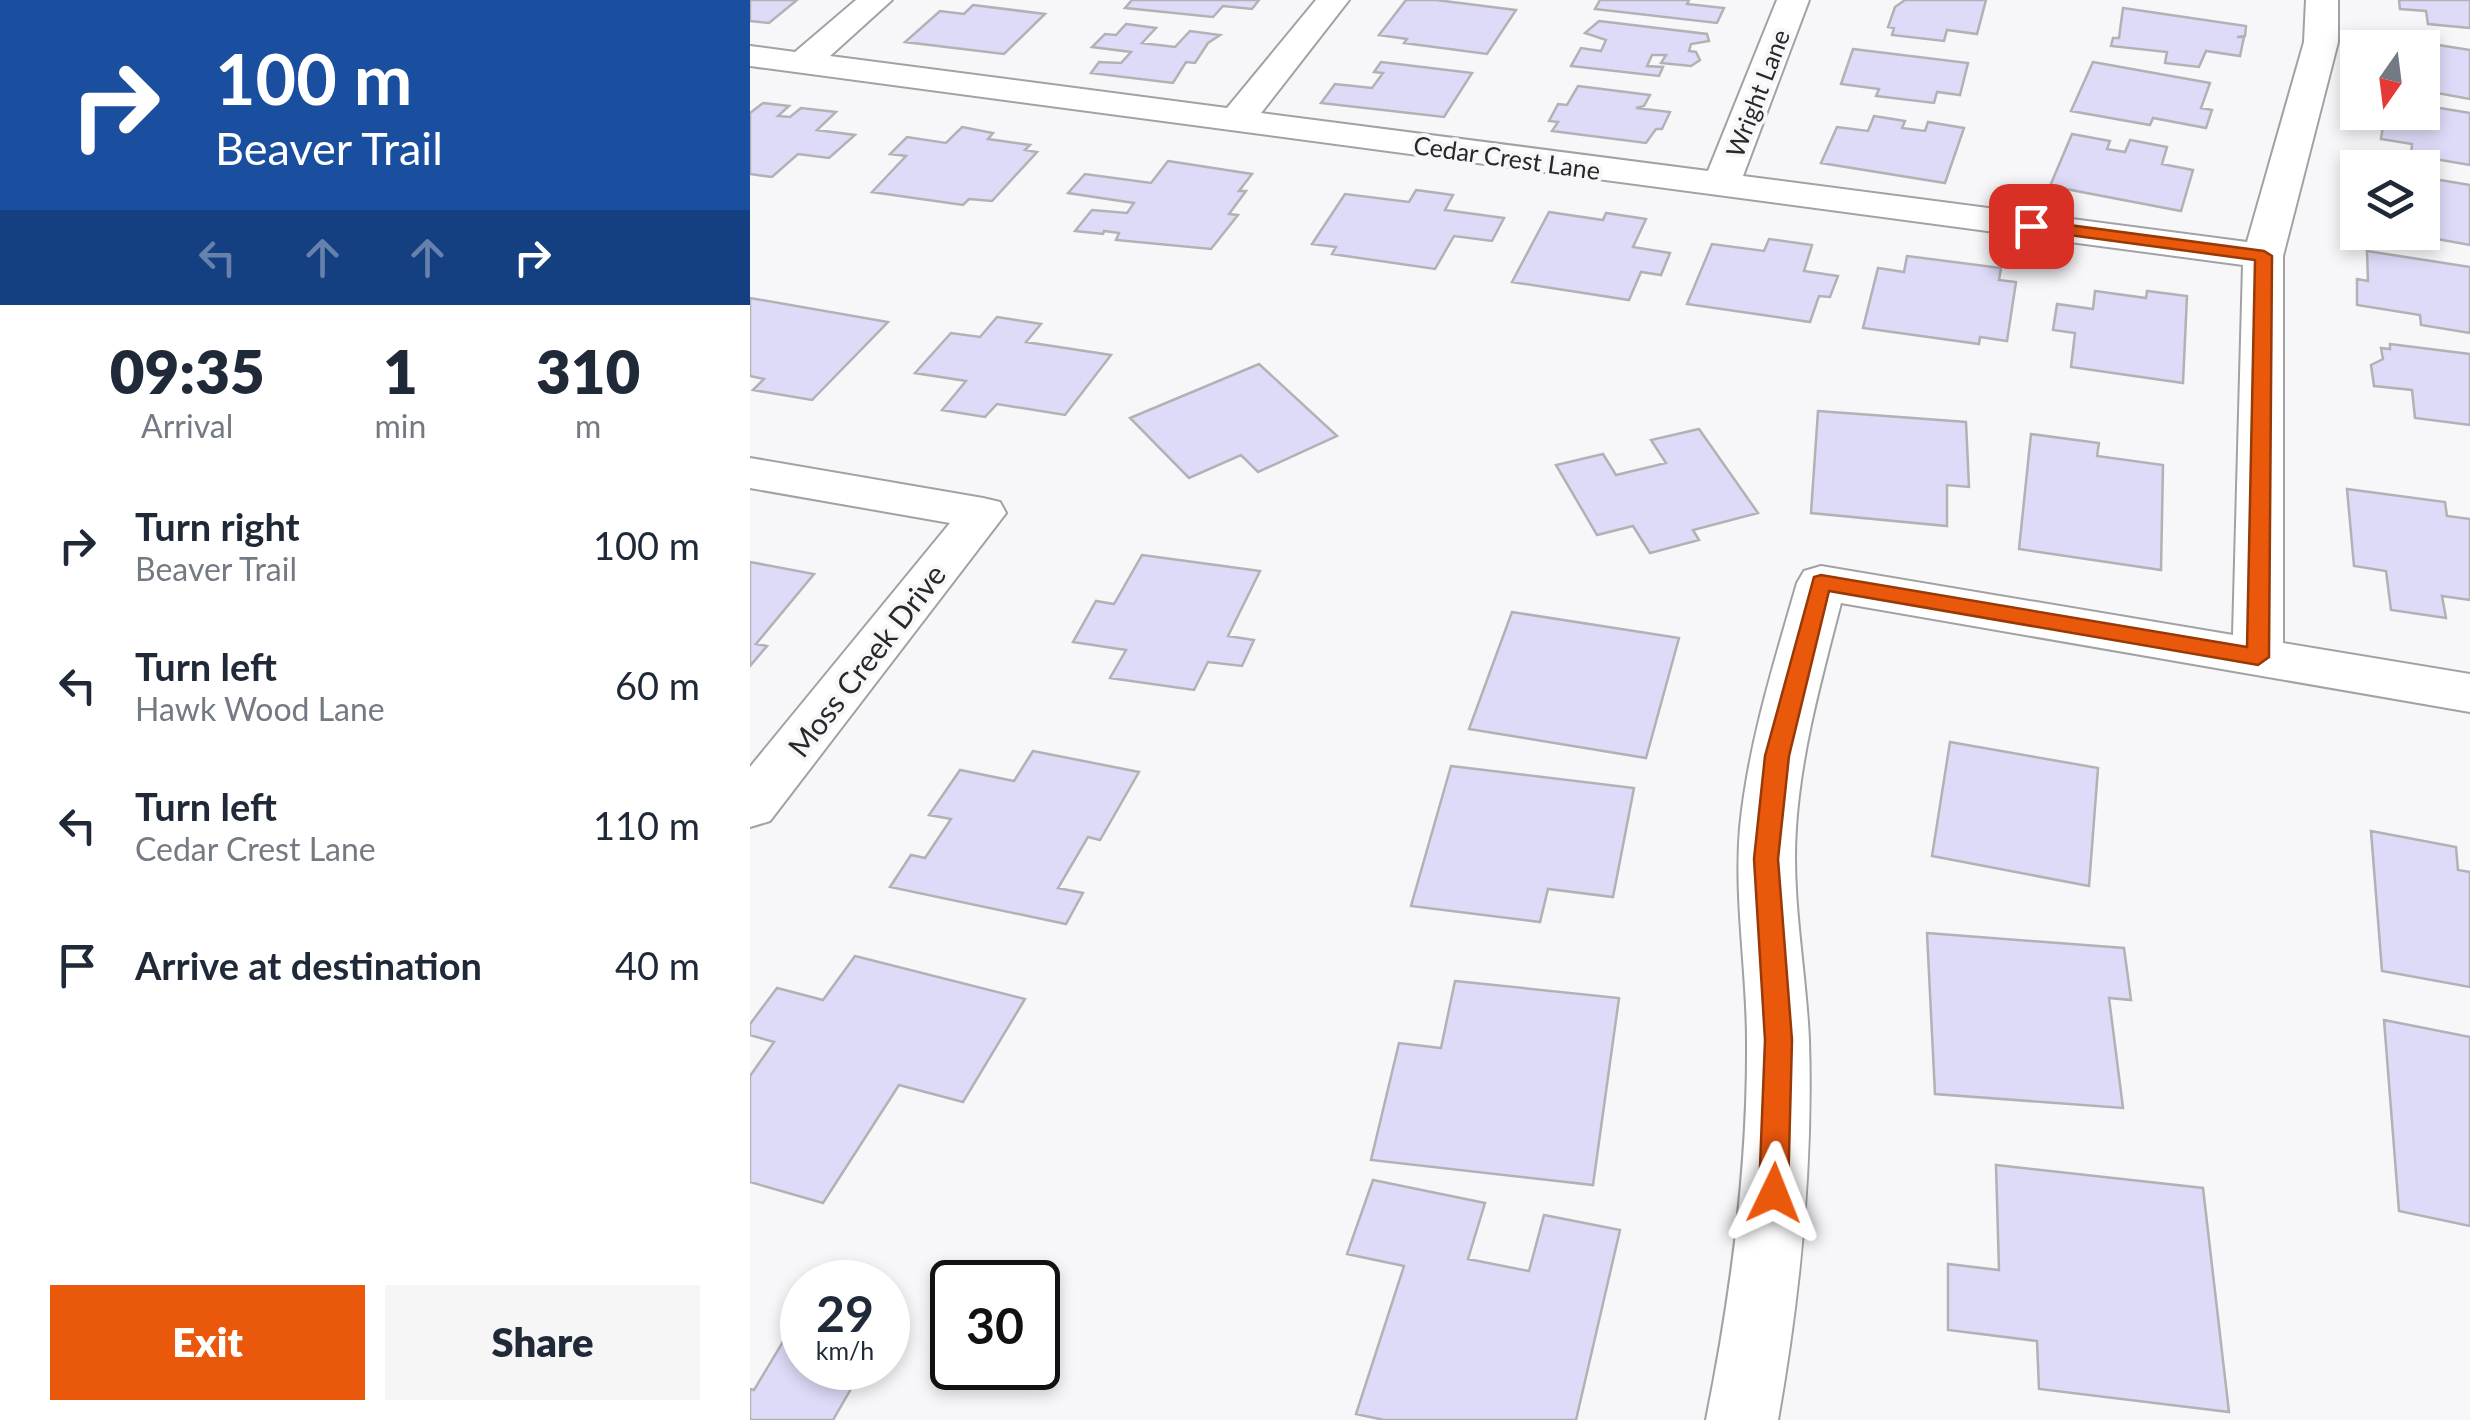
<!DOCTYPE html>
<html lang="en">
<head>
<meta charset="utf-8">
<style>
	:root { --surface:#fff; --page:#f6f6f7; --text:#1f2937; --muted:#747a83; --accent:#ea580c }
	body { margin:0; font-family:Lato,sans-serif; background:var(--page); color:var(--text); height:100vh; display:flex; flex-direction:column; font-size:38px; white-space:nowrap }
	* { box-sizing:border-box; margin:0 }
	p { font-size:32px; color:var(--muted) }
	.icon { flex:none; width:55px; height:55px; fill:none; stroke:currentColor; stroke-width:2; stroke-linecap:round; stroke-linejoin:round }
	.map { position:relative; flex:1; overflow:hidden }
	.side { display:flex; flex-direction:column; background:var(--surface); width:750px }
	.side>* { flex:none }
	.hud { background:#1a4fa0; color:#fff; overflow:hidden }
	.needle { width:65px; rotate:194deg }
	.controls { position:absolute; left:1590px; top:30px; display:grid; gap:20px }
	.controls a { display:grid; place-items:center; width:100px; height:100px; border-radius:0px; background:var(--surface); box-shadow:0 5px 15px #0003; font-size:50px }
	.speed { position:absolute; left:30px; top:1260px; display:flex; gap:20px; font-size:50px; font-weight:700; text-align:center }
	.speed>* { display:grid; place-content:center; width:130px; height:130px; border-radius:50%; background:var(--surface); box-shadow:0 5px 15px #0003; line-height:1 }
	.speed small { font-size:25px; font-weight:400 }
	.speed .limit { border:5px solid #111; border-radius:15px; background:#fff; color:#111 }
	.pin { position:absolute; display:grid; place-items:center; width:85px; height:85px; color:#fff; margin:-42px; border-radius:20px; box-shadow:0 5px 15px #0006 }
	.me { position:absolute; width:110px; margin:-55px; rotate:2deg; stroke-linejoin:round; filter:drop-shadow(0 0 8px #0008) }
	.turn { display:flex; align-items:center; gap:35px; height:210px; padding:0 50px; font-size:45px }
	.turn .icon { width:130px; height:130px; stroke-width:2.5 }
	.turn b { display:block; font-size:70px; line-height:85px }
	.lanes { display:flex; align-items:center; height:95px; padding:0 50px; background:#0003; justify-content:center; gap:50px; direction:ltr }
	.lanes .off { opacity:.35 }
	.eta { display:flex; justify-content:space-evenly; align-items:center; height:170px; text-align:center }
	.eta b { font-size:60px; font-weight:800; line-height:70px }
	.button { display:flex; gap:20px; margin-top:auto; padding:20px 50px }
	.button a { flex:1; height:115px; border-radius:0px; background:var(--accent); color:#fff; font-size:40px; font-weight:800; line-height:115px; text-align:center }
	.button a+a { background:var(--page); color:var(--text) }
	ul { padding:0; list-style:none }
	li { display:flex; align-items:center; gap:30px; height:140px; padding:0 50px }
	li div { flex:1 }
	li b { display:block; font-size:38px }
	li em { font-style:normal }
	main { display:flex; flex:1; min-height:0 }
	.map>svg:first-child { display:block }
	.building { fill:#dddbf8; stroke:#b2b2b4; stroke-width:2.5 }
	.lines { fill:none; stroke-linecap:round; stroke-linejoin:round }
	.street-casing { stroke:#a2a2a4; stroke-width:4 }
	.street { fill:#fff; fill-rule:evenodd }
	.route { fill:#ea580c; stroke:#983908; stroke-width:2.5 }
	.labels { text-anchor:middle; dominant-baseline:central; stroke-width:8; stroke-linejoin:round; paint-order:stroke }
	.far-street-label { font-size:25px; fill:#282829; stroke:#f7f7fa }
	.street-label { font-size:30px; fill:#282829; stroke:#f7f7fa }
</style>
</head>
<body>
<main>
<section class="side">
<div class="hud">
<div class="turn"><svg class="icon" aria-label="right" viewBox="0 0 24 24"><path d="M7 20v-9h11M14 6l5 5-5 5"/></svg><div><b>100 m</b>Beaver Trail</div></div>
<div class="lanes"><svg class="icon off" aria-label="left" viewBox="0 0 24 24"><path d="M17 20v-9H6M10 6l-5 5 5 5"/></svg><svg class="icon off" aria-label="ahead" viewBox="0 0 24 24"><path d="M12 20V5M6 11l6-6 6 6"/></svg><svg class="icon off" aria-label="ahead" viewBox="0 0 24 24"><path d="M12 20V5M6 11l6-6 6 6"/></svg><svg class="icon" aria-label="right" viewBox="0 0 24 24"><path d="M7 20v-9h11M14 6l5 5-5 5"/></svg></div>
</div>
<div class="eta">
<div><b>09:35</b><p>Arrival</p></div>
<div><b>1</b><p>min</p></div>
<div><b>310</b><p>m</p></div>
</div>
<ul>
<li><svg class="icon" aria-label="right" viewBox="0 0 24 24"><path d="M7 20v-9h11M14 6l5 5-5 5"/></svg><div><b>Turn right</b><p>Beaver Trail</p></div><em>100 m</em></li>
<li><svg class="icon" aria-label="left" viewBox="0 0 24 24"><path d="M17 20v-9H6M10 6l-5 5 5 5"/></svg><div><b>Turn left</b><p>Hawk Wood Lane</p></div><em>60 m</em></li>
<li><svg class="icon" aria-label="left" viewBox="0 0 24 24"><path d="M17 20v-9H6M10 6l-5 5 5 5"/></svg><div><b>Turn left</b><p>Cedar Crest Lane</p></div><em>110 m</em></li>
<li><svg class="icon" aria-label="arrive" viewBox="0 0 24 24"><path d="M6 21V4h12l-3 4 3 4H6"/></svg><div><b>Arrive at destination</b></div><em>40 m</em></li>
</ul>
<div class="button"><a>Exit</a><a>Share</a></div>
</section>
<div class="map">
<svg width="1720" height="1420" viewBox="0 0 1720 1420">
	<rect width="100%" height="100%" fill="#f7f7fa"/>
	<!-- building -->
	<path class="building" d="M0,0H47L19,23L0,21Z
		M382,0H509L502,9L473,6L463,17L375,8Z
		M656,0H686L766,10L737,54L654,43L657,39L629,35Z
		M850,0H939L937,4L974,8L967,23L845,9Z
		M1155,0H1236L1227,34L1197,30L1194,41L1142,35L1144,28L1138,27L1145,7Z
		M1649,0H1720V28L1678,24L1676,11L1650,9Z
		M223,5L295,14L254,54L155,42L190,11L214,14Z
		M1373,8L1496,26L1495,36L1487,37H1494L1490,56L1456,51L1449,67L1415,63L1417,52L1361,46L1363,38H1369Z
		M849,21L957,34L959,41L941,44L939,51L946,52L950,60L941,66L911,63L916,55H902L897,66L913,67L909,76L821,66L831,48L851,51L856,40L835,33Z
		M376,24L406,28L392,43L425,47L440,31L470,35L458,43L445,63L436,62L423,83L341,73L349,62L371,63L381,52L342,47L355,34L366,35Z
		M1657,40L1720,50V99L1676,91L1672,48H1656Z
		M1103,49L1218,63L1210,95L1187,92L1184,103L1126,96L1129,89L1091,84Z
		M631,62L722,73L694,117L571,103L585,84L622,88L633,73L624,72Z
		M1343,62L1460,83L1451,108L1462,110L1456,128L1403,118L1400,125L1321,111Z
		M828,86L900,95L894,106L886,108L920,112L912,129H906L896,143L802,131L808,122L799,121L808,104L817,105Z
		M13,103L39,106L28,116L40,117L51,108L86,112L67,130L105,135L79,158L48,154L22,177L0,174V113Z
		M1672,105L1720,113V165L1661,155L1662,144L1631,139L1635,112H1672Z
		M1124,116L1155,121L1152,128L1175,131L1178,122L1214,128L1195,183L1071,163L1087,127L1118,131Z
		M212,127L243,133L238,139L280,145L275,150L287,152L242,201L219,199L213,205L122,192L156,156L140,154L157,137L196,143Z
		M1322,134L1360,141L1357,149L1375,152L1380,140L1417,147L1412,164L1443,170L1431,211L1300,186Z
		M418,161L502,174L489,191H496L479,214L488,215L461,249L366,240L369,233L354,231L353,234L325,231L342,210L377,213L384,203L318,193L335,174L401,183Z
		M1672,177L1720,185V245L1649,232H1672Z
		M666,190L703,195L695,210L754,218L742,241L704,236L685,269L582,254L586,247L562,244L595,194L659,202Z
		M799,212L853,220L856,213L896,219L883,247L920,253L911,275L891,272L879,300L762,282Z
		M1019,239L1062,245L1054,271L1088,276L1080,297L1069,296L1060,322L937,304L962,244L1014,251Z
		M1617,251L1720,267V333L1671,325L1670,315L1607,305V279L1618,281Z
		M1157,256L1251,268L1249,280L1266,282L1257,341L1230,337L1229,344L1113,328L1128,268L1154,272Z
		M1345,291L1396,298L1397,291L1437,296L1433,383L1321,367L1325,333L1303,330L1307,304L1343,309Z
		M0,298L138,322L62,400L3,390L14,379L0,376Z
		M247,317L291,324L276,342L361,355L315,415L247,404L235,417L192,410L216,381L165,373L201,333L230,337Z
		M1640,344L1720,354V425L1665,418L1662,390L1624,386L1621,365L1633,359L1631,348L1640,349Z
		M509,364L587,436L508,472L491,455L439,478L380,418Z
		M1068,411L1216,422L1219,487L1197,485V526L1061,513Z
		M949,429L1008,513L943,530L949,540L900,553L883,526L847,535L806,465L853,454L866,475L916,463L901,440Z
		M1281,434L1349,443L1347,456L1413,465L1411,570L1269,549Z
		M1597,489L1695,502L1697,516L1720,519V600L1692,596L1696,618L1641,610L1636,571L1604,566Z
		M392,555L510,571L478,636L504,640L492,666L458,662L444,690L360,678L376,650L323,642L346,601L364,604Z
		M0,562L64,574L6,644L17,646L0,666Z
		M762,612L929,638L896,758L719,729Z
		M1200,742L1348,768L1339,886L1182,856Z
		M283,751L389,772L350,840L338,837L308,888L333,893L316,924L140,887L161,855L175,858L201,819L179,815L210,770L264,781Z
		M701,766L884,788L863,897L798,889L790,922L661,906Z
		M1621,831L1706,847L1708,870L1720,872V987L1632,971Z
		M1177,933L1374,948L1381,1000L1359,998L1373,1108L1185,1094Z
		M105,956L275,999L213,1102L149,1085L73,1203L0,1182V1076L24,1042L0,1035V1024L27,988L73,1000Z
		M705,981L869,998L843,1185L621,1160L649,1043L691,1048Z
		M1634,1020L1720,1037V1226L1649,1211Z
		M1246,1165L1453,1188L1479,1412L1289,1389L1287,1341L1198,1330V1264L1249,1270Z
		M623,1180L735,1203L718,1259L779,1271L794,1215L870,1230L826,1420H634L606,1414L654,1266L597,1254Z
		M52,1310V1368H113L83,1420H0V1389L4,1390Z"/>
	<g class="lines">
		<defs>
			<path id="street" d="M106,0H142L80,56L477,108L566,0H599L511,113L958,171L1027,0H1059L993,176L1497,242L1554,42L1556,0H1588V42L1533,256V643L1720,674V712L1091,603C1072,677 1051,751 1046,827C1041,899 1056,969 1059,1040C1063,1168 1050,1295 1028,1420H956C981,1295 998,1169 997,1041C997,970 984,900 990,828C998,745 1024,663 1047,583L1054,571L1071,566L1483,635L1493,265L0,66V46L45,52Z
				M0,458L233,498L250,502L256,513L20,821L0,827V767L200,523L0,488Z"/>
		</defs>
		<!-- street casing -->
		<use href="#street" class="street-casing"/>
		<!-- street -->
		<use href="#street" class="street"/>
	</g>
	<!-- route -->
	<path class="route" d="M1281,220L1514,251L1522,256L1519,657L1508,665L1079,591L1039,756L1028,859L1042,1040L1038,1193L1034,1203L1024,1206L1013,1203L1009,1193L1015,1040L1004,859L1015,756L1064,577L1071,575L1497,647L1505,260L1275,229L1273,226Z"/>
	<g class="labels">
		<!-- far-street labels -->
		<g class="far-street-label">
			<text transform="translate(1007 93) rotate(-69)">Wright Lane</text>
			<text transform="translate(757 157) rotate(8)">Cedar Crest Lane</text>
		</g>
		<!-- street labels -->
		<g class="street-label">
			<text transform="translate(116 660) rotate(-52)">Moss Creek Drive</text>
		</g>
	</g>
</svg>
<div class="controls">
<a><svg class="needle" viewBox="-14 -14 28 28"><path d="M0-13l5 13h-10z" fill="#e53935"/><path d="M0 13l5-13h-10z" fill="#747a83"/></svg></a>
<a><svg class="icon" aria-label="layers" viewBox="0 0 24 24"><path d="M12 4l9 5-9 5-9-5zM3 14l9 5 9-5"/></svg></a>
</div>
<div class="speed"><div>29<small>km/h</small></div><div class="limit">30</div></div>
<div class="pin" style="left:1281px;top:226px;background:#d93025"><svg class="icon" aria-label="arrive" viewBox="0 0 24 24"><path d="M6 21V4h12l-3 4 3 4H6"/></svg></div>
<svg class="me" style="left:1024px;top:1193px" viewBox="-20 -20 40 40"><path d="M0-17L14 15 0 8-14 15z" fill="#ea580c" stroke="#fff" stroke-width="4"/></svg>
</div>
</main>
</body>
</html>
